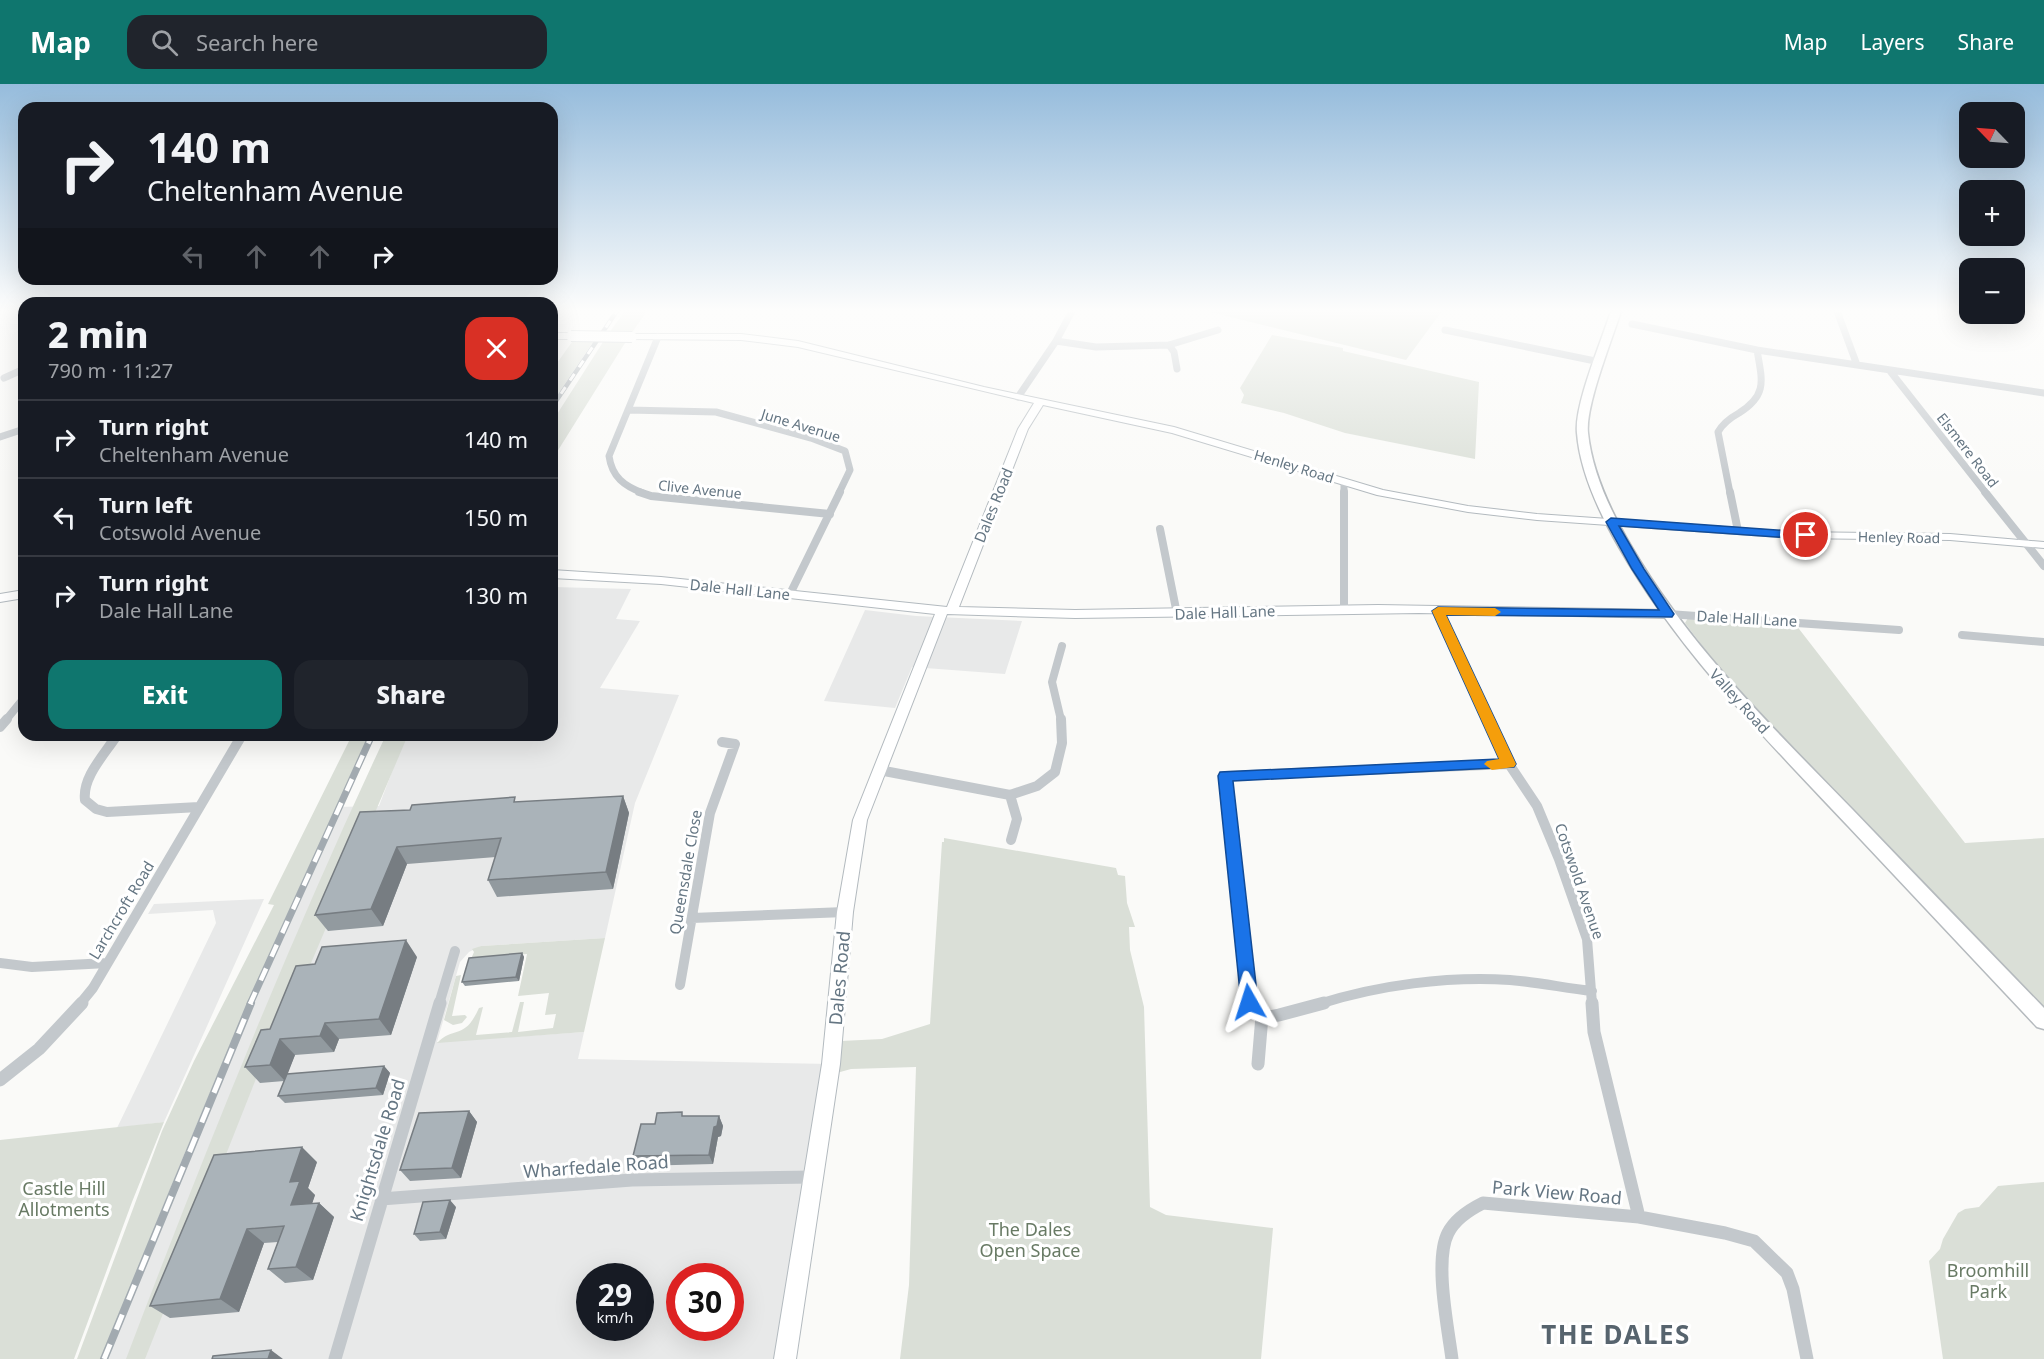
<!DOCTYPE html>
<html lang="en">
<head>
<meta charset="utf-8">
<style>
	:root { --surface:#171b24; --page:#20242c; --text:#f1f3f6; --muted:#9ea1a6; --line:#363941; --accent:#0f766e }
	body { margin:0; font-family:"Noto Sans",sans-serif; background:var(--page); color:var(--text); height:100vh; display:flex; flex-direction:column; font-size:22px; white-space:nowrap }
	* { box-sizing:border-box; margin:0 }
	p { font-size:20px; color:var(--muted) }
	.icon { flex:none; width:33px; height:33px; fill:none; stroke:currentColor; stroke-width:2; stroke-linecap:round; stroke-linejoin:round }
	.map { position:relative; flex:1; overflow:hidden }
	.drawer { position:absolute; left:18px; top:213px; width:540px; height:444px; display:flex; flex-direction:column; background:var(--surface); border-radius:18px; box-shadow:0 6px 24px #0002 }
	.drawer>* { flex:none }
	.banner { position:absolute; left:18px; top:18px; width:540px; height:183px; border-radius:18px; box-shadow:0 6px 24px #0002; background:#171b24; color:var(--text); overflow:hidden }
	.needle { width:39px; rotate:295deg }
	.buttons { position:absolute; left:1959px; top:18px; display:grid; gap:12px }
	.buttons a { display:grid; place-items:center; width:66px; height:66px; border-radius:12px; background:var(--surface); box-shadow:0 6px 24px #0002; font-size:30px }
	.speed { position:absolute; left:576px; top:1179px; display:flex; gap:12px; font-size:30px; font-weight:700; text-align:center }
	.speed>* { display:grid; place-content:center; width:78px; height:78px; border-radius:50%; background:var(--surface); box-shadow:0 6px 24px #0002; line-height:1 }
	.speed small { font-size:15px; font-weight:400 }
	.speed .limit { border:9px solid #d22; background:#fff; color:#111 }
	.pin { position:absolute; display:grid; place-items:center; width:51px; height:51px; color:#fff; margin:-26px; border:3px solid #fff; border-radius:50%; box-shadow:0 2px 6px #0007 }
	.me { position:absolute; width:66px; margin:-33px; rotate:354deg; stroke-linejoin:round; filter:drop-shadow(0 0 4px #0008) }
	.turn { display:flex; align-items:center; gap:21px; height:126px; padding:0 30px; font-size:27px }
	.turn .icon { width:78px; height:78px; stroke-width:2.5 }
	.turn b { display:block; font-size:42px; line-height:51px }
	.lanes { display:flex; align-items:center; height:57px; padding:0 30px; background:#0003; justify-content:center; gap:30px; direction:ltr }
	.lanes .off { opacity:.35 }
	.round { display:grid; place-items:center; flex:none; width:63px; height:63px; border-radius:18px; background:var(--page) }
	.headline { display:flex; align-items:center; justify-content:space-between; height:102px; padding:0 30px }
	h1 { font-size:36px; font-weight:800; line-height:45px }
	.cta { display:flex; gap:12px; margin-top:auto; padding:12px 30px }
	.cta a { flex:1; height:69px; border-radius:18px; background:var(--accent); color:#fff; font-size:24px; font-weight:800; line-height:69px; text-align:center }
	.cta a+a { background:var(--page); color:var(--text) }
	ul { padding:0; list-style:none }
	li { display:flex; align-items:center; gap:18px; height:78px; padding:0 30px; border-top:2px solid var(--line) }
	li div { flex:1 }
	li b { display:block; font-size:22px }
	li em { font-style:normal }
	header { display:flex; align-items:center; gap:36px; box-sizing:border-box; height:84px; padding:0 30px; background:var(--accent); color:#fff }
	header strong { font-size:28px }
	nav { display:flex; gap:33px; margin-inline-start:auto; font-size:21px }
	.search { width:420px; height:54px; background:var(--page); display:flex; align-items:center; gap:15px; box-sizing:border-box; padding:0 21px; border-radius:18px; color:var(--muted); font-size:22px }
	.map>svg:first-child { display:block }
	.built { fill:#e8e9e9; fill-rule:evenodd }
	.green { fill:#dadfd7 }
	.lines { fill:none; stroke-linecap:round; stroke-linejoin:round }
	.secondary-casing { stroke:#b3babf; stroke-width:2 }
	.primary-casing { stroke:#b5babe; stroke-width:3 }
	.street-far3 { stroke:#c3c8cc; stroke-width:7 }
	.street-far2 { stroke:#c3c8cc; stroke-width:8 }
	.street-far1 { stroke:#c3c8cc; stroke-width:10 }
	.street { stroke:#c3c8cc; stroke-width:13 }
	.secondary { fill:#fff; fill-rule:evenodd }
	.primary { fill:#fff; fill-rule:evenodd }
	.rail-far2-casing { stroke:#a2aab0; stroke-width:4.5 }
	.rail-far1-casing { stroke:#a2aab0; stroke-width:7 }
	.rail-casing { stroke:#a2aab0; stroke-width:8 }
	.rail-far2 { stroke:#fff; stroke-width:3; stroke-dasharray:8; stroke-linecap:butt }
	.rail-far1 { stroke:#fff; stroke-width:4.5; stroke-dasharray:13; stroke-linecap:butt }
	.rail { stroke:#fff; stroke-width:5; stroke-dasharray:16; stroke-linecap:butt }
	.secondary-bridge-casing { stroke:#b3babf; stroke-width:12; stroke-linecap:butt }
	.secondary-bridge { stroke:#fff; stroke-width:10 }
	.wall { fill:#929a9f }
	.shaded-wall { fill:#777d82 }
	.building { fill:#aab3b9; stroke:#777d82; stroke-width:1.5 }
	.route { fill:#1a73e8; stroke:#114b97; stroke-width:1.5 }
	.slow { fill:#f59e0b }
	.labels { text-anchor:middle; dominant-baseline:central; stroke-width:6; stroke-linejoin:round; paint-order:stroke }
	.far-street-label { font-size:14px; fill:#657683; stroke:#fff }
	.street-label { font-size:15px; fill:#657683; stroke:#fff }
	.near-street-label { font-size:18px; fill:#657683; stroke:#fff }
	.near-park-label { font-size:18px; fill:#687a64; stroke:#fff }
	.near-district-label { font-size:26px; font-weight:bold; letter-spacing:1.5px; fill:#57646e; stroke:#fff }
</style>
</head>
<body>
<header>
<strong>Map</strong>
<div class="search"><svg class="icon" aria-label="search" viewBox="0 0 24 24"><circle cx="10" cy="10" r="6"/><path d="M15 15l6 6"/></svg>Search here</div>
<nav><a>Map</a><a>Layers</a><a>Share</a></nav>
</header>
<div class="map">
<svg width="2044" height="1275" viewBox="0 0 2044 1275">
	<rect width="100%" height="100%" fill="#fafaf8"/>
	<!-- built -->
	<path class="built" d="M552,503L631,505L616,535L640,537L600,604L679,611L635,719L605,854L481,862L469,868L460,878L437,958L584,948L578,975L831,980L785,1275H104L337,723L379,722L406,651H552ZM590,1192H640V1244H590ZM680,1192H730V1244H680Z
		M865,526L916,532L1022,537L1005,590L912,583L895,624L824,617Z
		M264,815L164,1038L117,1044L216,839L213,826L148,830L154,820Z"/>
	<!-- green -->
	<path class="green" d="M625,227H647L631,250L609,249Z
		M1206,227H1442L1406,276Z
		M1272,251L1343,264V267L1479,298L1475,375L1345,349L1284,329L1241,319L1244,311L1240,304Z
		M572,258H593L552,319V286Z
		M603,258L625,259L552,376V338Z
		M1688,534L1796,541L1965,759L2044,754V924L1767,638L1713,576L1685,539Z
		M352,651H371C272,855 185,1064 102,1275H77L162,1047L194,977L274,821L268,820Z
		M386,651H408L300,905L265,972L145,1275H126C206,1064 290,855 386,651Z
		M944,754L1116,784L1118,791L1125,792L1127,819L1135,843H1129L1130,866L1144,923L1150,1123L1166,1131L1273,1144L1261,1275H900L909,1201L916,983L851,985L833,990L841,957L882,955L930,940L942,758H944Z
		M605,854L584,948L437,959C455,941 464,957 479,924L483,923L476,951L512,948L520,918H524L518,948L553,944L556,930L545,931L549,909L518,912L527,870L471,875L474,868L472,865L481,862Z
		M461,891L452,932L465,931L467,933L462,939L453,941L444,936L456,892Z
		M164,1038L132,1118L74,1275H0V1056Z
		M2044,1098V1275H1943L1929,1177L1940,1165L1943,1155L1958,1129L1965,1125L1979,1123L1998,1102Z"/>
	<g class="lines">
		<defs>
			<path id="secondary" d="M552,249H571L575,252L571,255H552Z
				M632,250H741L798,257L984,303L1174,343L1383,406L1468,422L1537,430L1793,448L1950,450L2044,458V464L1950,456L1793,454L1537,436L1468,428L1377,411L1172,349L1043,321L1028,345L959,523L1075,526L1378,521L1668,526L1674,530L1668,534L1419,529L1075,534L947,530L867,736L853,828L840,980L796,1275H774L822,980L837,828L853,736L935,530L661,500L552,494V486L661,493L947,523L1018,345L1034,319L798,263L741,256L629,255V251Z
				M24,506V514L0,518V510Z"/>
			<path id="primary" d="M1611,227H1621C1612,256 1585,322 1588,349C1592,389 1611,428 1631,462C1689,562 1772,643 1852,725C1916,792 1980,858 2044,924V945L2037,943C1974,876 1911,809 1848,742C1765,654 1679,568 1619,463C1599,428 1580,388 1577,349C1574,321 1602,256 1611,227Z"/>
		</defs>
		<!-- secondary casing -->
		<use href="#secondary" class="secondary-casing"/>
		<!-- primary casing -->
		<use href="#primary" class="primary-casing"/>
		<!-- street-far3 -->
		<path class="street-far3" d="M1837,227L1857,281
			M1632,240L1757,266L2044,309
			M1445,246L1600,278
			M1056,257L1096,263L1169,261L1218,246
			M1169,261L1174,268L1177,285
			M1890,287L1986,409
			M4,294L24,285
			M1018,313L1056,257L1072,227
			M628,326L716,328L811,354L845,367L850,386L839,409
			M0,353L24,345
			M1344,398V409
			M643,409C624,402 612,393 609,372L658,253
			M1730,409L1718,348C1723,339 1730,334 1739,329C1768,311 1762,296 1757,266"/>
		<!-- street-far2 -->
		<path class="street-far2" d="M639,408L651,412L830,430
			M1344,408V525
			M1730,408L1738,447
			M1985,408L2044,482
			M1160,445L1177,530
			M790,510L840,408
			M1438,527L1489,636
			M1668,530L1899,546
			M1962,551L2044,558
			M6,636L24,614
			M1061,636L1052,598L1062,562"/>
		<!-- street-far1 -->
		<path class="street-far1" d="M1488,635L1509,680L1537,722L1559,775L1587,855L1592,920
			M0,643L7,635
			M117,651C105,670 82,693 85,716L96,725L107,728L199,723
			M879,686L1010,711L1037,702L1055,688L1062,659L1061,635
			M1010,711L1017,735L1011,756
			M692,834L845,828
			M0,879L32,883L107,879
			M680,901L710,729L735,660L722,658
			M80,920L93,904L242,651
			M439,920L455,867
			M1250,920L1225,692L1509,680
			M1319,920C1379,901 1447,892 1510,896C1537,898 1565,904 1592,907"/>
		<!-- street -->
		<path class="street" d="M1249,919L1257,930L1269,933L1279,931L1324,919
			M1592,919L1594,948L1639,1133
			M1258,980L1262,932
			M0,996L39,965L82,919
			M381,1115L632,1096L813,1093
			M335,1275L440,919
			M1452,1275C1448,1244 1434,1176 1448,1149C1455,1135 1469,1126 1483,1119L1639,1133L1725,1149L1754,1157L1787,1189L1793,1205L1807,1275"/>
		<!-- secondary -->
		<use href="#secondary" class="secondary"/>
		<!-- primary -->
		<use href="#primary" class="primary"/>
		<defs>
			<path id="rail-far2" d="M552,323L617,227"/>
			<path id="rail-far1" d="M250,920L372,651"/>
			<path id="rail" d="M104,1275L251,919"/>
		</defs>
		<!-- rail-far2 casing -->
		<use href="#rail-far2" class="rail-far2-casing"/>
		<!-- rail-far1 casing -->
		<use href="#rail-far1" class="rail-far1-casing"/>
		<!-- rail casing -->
		<use href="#rail" class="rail-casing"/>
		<!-- rail-far2 -->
		<use href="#rail-far2" class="rail-far2"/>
		<!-- rail-far1 -->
		<use href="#rail-far1" class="rail-far1"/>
		<!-- rail -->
		<use href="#rail" class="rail"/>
		<defs>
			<path id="secondary-bridge" d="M571,252L632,253"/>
		</defs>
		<!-- secondary-bridge casing -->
		<use href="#secondary-bridge" class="secondary-bridge-casing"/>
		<!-- secondary-bridge -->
		<use href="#secondary-bridge" class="secondary-bridge"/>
	</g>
	<!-- wall -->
	<path class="wall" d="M623,712L629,729L613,805L497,813L488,796L496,773L407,780L383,842L328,847L315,831L410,726L518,718Z
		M522,869L524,873L519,897L465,902L462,898Z
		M417,873L391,951L339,955L334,968L295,971L287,990L384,982L390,989L383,1011L285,1019L278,1012L284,997L260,999L245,983L270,945Z
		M469,1027L477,1038L461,1094L410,1097L400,1086Z
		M685,1032H719L723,1042L721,1052L718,1053L713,1080L638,1082L633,1072L655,1040Z
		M317,1078L308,1104L315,1111L312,1119H319L334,1133L313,1196L285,1199L268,1185L278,1158L264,1159L239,1228L170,1234L150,1222Z
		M456,1123L446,1155L420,1157L414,1150Z"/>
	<!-- shaded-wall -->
	<path class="shaded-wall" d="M623,712L629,729L613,805L606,788Z
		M397,763L407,780L383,842L371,825Z
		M406,856L417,873L391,951L379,935Z
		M522,869L524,873L519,897L516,893Z
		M325,939L339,955L334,968L320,952Z
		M280,955L295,971L285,997L270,981Z
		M384,982L390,989L383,1011L376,1004Z
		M469,1027L477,1038L461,1094L452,1084Z
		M719,1032L723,1042L721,1052L718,1053L713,1080L709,1071L714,1043Z
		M302,1063L317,1078L308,1104L315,1111L307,1135L291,1121L290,1098Z
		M450,1116L456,1123L446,1155L440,1148Z
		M319,1119L334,1133L313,1196L296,1183Z
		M247,1145L264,1159L239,1228L220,1215Z
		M271,1266L283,1275H268Z"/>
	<!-- building -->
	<path class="building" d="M623,712L606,788L488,796L501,754L397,763L371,825L315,831L360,728L410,726L412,721L515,713L514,718Z
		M406,856L379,935L325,939L320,952L280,955L270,981L245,983L261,946L270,945L296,882L315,880L322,863Z
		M522,869L516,893L462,898L469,874Z
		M384,982L376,1004L278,1012L287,990Z
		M469,1027L452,1084L400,1086L419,1029Z
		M682,1028V1032H719L717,1042L714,1043L709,1071L633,1072L641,1040H655L657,1029Z
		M302,1063L290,1098L300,1097L291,1121L319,1119L296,1183L268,1185L284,1142L247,1145L220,1215L150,1222L214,1071Z
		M450,1116L440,1148L414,1150L423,1118Z
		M271,1266L268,1275H212L213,1272Z"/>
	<!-- sky -->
	<linearGradient id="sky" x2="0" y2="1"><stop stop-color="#96bcdc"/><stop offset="0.56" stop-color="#fdfdfc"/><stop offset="1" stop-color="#fdfdfc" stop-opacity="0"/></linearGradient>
	<rect width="2044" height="405" fill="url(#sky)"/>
	<!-- route -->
	<path class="route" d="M1611,434L1806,448L1812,451L1806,455L1619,442L1644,485L1674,530L1672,533L1446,531L1516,680L1514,683L1233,697L1258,918L1255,924L1249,926L1243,924L1241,918L1218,692L1220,688L1499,675L1432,527L1438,523L1659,526L1632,485L1606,438Z"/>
	<!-- slow -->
	<path class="slow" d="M1438,523L1495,524L1501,528L1495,532L1446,531L1516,680L1514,683L1492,686L1484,680L1487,677L1499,675L1432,527Z"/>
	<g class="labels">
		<!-- far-street labels -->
		<g class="far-street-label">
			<text transform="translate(801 341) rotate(17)">June Avenue</text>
			<text transform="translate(1968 366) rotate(52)">Elsmere Road</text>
			<text transform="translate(1294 382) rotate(17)">Henley Road</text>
			<text transform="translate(700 405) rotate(6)">Clive Avenue</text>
			<text transform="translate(1899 453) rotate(1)">Henley Road</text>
		</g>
		<!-- street labels -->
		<g class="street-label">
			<text transform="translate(993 421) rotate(-68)">Dales Road</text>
			<text transform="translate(740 505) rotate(6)">Dale Hall Lane</text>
			<text transform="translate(1225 528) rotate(-2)">Dale Hall Lane</text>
			<text transform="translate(1747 534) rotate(3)">Dale Hall Lane</text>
			<text transform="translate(1740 617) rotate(48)">Valley Road</text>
			<text transform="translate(685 788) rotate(-80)">Queensdale Close</text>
			<text transform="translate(1580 797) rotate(71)">Cotswold Avenue</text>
			<text transform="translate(121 826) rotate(-59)">Larchcroft Road</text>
		</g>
		<!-- near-street labels -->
		<g class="near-street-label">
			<text transform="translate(839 894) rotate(-85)">Dales Road</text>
			<text transform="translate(377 1066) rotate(-73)">Knightsdale Road</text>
			<text transform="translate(596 1082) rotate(-4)">Wharfedale Road</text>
			<text transform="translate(1557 1108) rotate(5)">Park View Road</text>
		</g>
		<!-- near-park labels -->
		<g class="near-park-label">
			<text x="64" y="1104">Castle Hill<tspan x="64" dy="21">Allotments</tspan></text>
			<text x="1030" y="1145">The Dales<tspan x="1030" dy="21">Open Space</tspan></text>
			<text x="1988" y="1186">Broomhill<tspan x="1988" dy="21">Park</tspan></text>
		</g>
		<!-- near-district labels -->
		<g class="near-district-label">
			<text x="1616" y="1250">THE DALES</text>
		</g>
	</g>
</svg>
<div class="buttons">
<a><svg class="needle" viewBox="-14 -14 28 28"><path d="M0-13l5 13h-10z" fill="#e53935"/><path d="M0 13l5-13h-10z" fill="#9ea1a6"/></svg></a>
<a>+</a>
<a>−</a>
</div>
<div class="speed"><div>29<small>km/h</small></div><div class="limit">30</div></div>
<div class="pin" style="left:1806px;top:451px;background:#d93025"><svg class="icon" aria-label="arrive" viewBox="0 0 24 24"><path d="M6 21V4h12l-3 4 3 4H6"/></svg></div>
<svg class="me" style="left:1249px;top:918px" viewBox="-20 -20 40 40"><path d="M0-17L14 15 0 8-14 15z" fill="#1a73e8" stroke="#fff" stroke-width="4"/></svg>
<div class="banner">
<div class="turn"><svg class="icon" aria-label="right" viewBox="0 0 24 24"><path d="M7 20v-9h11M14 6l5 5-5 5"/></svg><div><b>140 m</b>Cheltenham Avenue</div></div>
<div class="lanes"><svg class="icon off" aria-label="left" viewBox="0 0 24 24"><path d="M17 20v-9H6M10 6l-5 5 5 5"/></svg><svg class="icon off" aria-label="ahead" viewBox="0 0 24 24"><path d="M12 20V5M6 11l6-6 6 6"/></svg><svg class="icon off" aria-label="ahead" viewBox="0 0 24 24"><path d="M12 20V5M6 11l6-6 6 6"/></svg><svg class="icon" aria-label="right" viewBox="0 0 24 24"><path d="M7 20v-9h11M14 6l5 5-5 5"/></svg></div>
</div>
<section class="drawer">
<div class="headline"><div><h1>2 min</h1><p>790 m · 11:27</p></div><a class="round" style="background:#d93025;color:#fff"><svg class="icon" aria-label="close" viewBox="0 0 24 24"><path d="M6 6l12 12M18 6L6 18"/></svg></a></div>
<ul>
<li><svg class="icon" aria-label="right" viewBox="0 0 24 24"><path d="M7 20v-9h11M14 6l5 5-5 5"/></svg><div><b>Turn right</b><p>Cheltenham Avenue</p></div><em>140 m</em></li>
<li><svg class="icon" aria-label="left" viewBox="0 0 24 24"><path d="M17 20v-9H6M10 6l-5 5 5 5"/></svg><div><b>Turn left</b><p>Cotswold Avenue</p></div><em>150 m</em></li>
<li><svg class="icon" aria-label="right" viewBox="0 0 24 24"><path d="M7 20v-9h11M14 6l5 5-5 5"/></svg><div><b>Turn right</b><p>Dale Hall Lane</p></div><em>130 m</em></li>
</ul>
<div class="cta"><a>Exit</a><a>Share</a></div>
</section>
</div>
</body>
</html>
